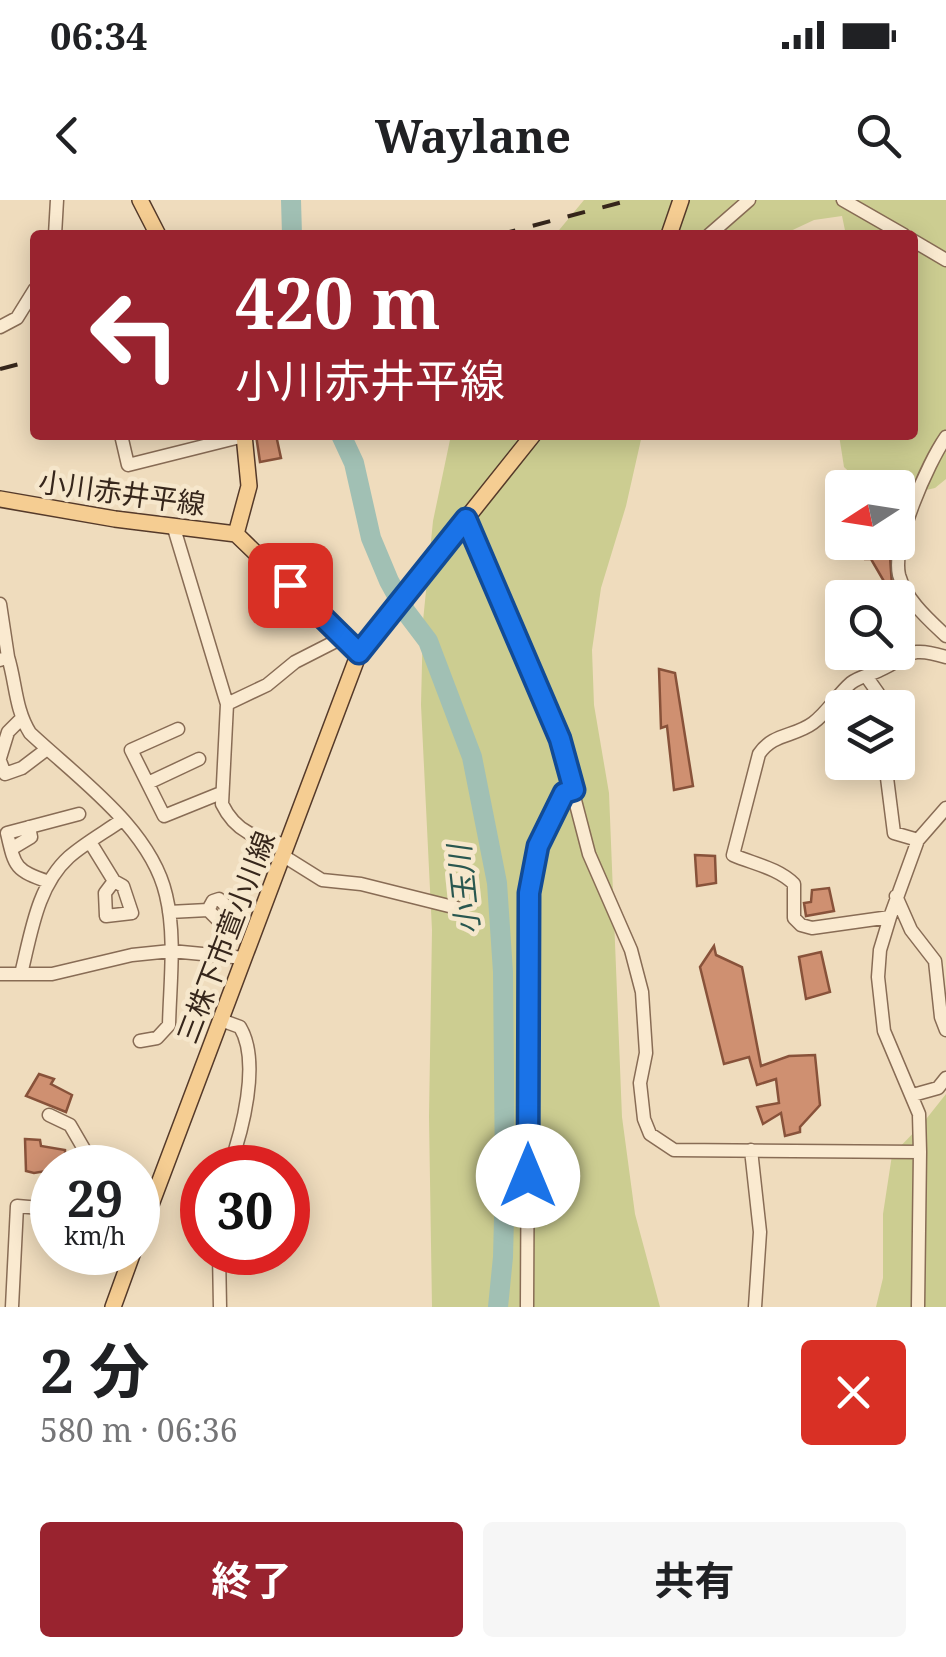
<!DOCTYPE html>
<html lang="ja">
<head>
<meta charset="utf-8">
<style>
	:root { --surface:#fff; --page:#f6f6f6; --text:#202124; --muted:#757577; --accent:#99232f }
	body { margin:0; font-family:"Noto Serif","Noto Sans JP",serif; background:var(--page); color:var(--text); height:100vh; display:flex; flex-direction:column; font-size:38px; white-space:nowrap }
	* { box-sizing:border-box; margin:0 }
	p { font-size:32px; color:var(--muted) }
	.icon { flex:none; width:55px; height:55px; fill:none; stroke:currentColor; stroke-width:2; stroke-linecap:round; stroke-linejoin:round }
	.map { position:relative; height:1107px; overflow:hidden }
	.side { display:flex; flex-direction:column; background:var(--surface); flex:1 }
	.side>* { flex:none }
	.top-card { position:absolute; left:30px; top:30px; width:888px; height:210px; border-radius:10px; box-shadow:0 5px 25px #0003; background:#99232f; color:#fff; overflow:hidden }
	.needle { width:65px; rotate:258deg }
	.tools { position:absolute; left:825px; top:270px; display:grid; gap:20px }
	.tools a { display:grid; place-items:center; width:90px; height:90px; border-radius:10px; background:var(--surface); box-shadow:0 5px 25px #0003; font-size:50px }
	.speed { position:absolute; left:30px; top:945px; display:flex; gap:20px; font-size:50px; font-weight:700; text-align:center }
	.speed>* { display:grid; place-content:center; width:130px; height:130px; border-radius:50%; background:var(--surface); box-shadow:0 5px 25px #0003; line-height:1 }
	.speed small { font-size:25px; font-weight:400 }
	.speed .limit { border:15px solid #d22; background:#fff; color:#111 }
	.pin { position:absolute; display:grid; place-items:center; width:85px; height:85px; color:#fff; margin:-42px; border-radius:20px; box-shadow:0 5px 15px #0006 }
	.me { position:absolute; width:110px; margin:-55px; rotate:0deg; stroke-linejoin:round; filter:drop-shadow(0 0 8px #0008) }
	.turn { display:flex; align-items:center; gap:35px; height:210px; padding:0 40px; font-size:45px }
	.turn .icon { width:130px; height:130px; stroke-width:2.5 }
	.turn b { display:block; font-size:70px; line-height:85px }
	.round { display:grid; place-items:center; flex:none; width:105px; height:105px; border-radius:10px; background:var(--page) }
	.overview { display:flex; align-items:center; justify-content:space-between; height:170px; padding:0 40px }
	h1 { font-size:60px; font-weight:700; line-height:75px }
	.action { display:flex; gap:20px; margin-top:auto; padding:20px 40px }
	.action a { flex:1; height:115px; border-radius:10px; background:var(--accent); color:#fff; font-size:40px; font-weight:700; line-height:115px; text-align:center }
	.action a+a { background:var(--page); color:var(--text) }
	.status { display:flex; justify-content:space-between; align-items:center; height:70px; padding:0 50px; background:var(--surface); direction:ltr }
	.status svg { height:28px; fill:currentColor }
	header { display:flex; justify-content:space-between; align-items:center; height:130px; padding:0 40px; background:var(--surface); font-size:45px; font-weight:700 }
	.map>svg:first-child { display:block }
	.green { fill:#cccd91 }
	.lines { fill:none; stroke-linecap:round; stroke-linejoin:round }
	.river { stroke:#a1c0b4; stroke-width:20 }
	.building { fill:#cf9071; stroke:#88523a; stroke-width:2.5 }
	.minor-casing { stroke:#886c55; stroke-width:15 }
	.major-casing { stroke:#553a2a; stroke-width:18 }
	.minor { stroke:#faead0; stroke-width:12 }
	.major { stroke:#f5cd92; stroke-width:15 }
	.rail { stroke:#36261b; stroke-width:4; stroke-dasharray:18 18; stroke-linecap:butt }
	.route-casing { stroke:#114b97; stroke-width:25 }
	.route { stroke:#1a73e8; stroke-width:18 }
	.labels { text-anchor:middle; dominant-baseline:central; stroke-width:9; stroke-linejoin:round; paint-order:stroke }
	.street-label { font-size:28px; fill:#36261b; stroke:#f6e7cc }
	.water-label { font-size:30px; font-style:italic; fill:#295750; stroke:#f6e7cc }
</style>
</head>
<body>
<div class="status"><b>06:34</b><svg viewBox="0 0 49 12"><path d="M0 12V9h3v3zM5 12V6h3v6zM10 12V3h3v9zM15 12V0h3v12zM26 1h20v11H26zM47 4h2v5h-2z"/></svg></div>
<header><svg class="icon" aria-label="back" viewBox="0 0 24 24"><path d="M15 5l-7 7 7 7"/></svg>Waylane<svg class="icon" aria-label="search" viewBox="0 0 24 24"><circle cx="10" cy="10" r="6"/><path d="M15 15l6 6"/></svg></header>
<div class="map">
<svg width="946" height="1107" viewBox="0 0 946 1107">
	<rect width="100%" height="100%" fill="#efdcbd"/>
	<!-- green -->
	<path class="green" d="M584,0H946V279L935,288L900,296L898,288L864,286L844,267L839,235H912V35H846L842,16L814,20L782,35H555Z
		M451,235H642L626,306L601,388L592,450L594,505L609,593L622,917L635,1014L660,1107H432L429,917L432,730L421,505L423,421L433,321Z
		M946,894V1107H876L883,1078V1014L892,955L923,923Z"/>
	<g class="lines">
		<!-- river -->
		<path class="river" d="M291,0L292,35
			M341,235L354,263L371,338L389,381L406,412L428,441L472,557L497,683L503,772L505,979L503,1057L498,1107"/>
	</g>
	<!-- building -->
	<path class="building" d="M256,235H276L281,258L260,262Z
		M862,342H889L892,386L889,390L871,359H865Z
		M659,469L675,473L693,586L674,590L667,526L661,528Z
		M695,655L715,656L716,683L697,686Z
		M829,688L834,711L806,716L804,703L811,702L812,690Z
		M714,746L716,755L742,767L761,866L789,856L815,855L820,905L800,927V932L785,936L781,913L763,924L757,907L779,903L776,879L757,885L749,857L724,864L700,767Z
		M821,752L830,792L806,799L799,757Z
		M39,874L54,879L51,884L72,895L66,912L26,896Z
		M25,939L40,940L41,946L65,950V968L34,973L26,971Z"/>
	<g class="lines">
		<defs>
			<path id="minor" d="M843,0L904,35
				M55,35L57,0
				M709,35L749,0
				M912,40L946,60
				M0,127L17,118L35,89
				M121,235L128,265L244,236
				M946,237C928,263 892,344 899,375C906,400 928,419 946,436
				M467,319L559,539L589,654L631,750L642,792L646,853L640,883L644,919L650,934L674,950L920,952L919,914L884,831L878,777L880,750L890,717L918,640L946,608
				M173,325L227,504L222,604C236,633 257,638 286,645
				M0,404L8,457
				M0,460L8,457C16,483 15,509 30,533C78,578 151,629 166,695C176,736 170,783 169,825L157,838L140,841
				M866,476L878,493L880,508
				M227,504L267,485L295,462L344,437
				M178,529L131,550L164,616L221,593
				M0,558L8,532L21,519
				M0,561L5,574L22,568L47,549
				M885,562L894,633L918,640
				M148,583L199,559
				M90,642L114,681
				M11,649L31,637L29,627
				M282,655L322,680L361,684L457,708
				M114,681L123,686L132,713L106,716L105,693Z
				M49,682C15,670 15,668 7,633L79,614
				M896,696L911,730L935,761L941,817L946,830
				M169,712L208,710L217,719L224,717L228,708L219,699L213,701L208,710
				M890,717L812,728L801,725L794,718V684C778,668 754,664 733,655L759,554C773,533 794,537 813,523C828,512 837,495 851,483C860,476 871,475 880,470C911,456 907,445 946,457
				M0,774H52L132,755L171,751L244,758
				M21,774C31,734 37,686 69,657C85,643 105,632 122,620
				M221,820L240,827C261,862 242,932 229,968
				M913,895L938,888L946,878
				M49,915L70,925L95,968
				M751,950L760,1032L755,1107
				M219,1052L220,1107
				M12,1107L17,1006L52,1009
				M527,1107L529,693L539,646L564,593L574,590
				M918,1107L920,952"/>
			<path id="major" d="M140,0L158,35
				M669,35L681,0
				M0,299L115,319L236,334
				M236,334L359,453
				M236,334L249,286L244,235
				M138,1039L359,453L533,235
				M113,1107L133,1052"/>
		</defs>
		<!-- minor casing -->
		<use href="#minor" class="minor-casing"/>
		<!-- major casing -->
		<use href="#major" class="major-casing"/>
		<!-- minor -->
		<use href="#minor" class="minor"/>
		<!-- major -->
		<use href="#major" class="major"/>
		<!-- rail -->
		<path class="rail" d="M498,35L630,0
			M0,169L35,160"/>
	</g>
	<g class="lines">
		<defs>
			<path id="route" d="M290,385L359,453L466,319L560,539L574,590L564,593L538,646L529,693L528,976"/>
		</defs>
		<!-- route casing -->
		<use href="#route" class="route-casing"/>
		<!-- route -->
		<use href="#route" class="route"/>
	</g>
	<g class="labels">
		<!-- street labels -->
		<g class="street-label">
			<text transform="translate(122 292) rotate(8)">小川赤井平線</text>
			<text transform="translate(225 737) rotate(-69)">三株下市萱小川線</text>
		</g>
		<!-- water labels -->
		<g class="water-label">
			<text transform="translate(463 690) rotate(-96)">小玉川</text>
		</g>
	</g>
</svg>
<div class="tools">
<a><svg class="needle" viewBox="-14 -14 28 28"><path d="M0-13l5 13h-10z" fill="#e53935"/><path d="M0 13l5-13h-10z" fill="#757577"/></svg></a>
<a><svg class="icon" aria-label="search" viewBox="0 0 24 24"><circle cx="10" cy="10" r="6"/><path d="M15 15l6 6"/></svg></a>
<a><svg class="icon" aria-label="layers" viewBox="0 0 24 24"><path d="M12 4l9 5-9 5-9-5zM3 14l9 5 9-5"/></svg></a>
</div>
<div class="speed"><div>29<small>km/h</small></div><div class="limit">30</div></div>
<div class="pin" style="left:290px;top:385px;background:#d93025"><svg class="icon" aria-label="arrive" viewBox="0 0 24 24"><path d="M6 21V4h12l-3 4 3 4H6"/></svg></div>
<svg class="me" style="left:528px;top:976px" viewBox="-20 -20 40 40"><circle r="19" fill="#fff"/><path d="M0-13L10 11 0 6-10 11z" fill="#1a73e8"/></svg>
<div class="top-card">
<div class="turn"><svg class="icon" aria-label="left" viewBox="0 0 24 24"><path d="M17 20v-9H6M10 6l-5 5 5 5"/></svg><div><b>420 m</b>小川赤井平線</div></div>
</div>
</div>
<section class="side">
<div class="overview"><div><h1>2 分</h1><p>580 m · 06:36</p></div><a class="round" style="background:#d93025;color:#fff"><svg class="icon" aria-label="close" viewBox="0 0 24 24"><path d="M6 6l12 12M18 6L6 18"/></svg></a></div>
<div class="action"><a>終了</a><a>共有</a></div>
</section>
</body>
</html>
